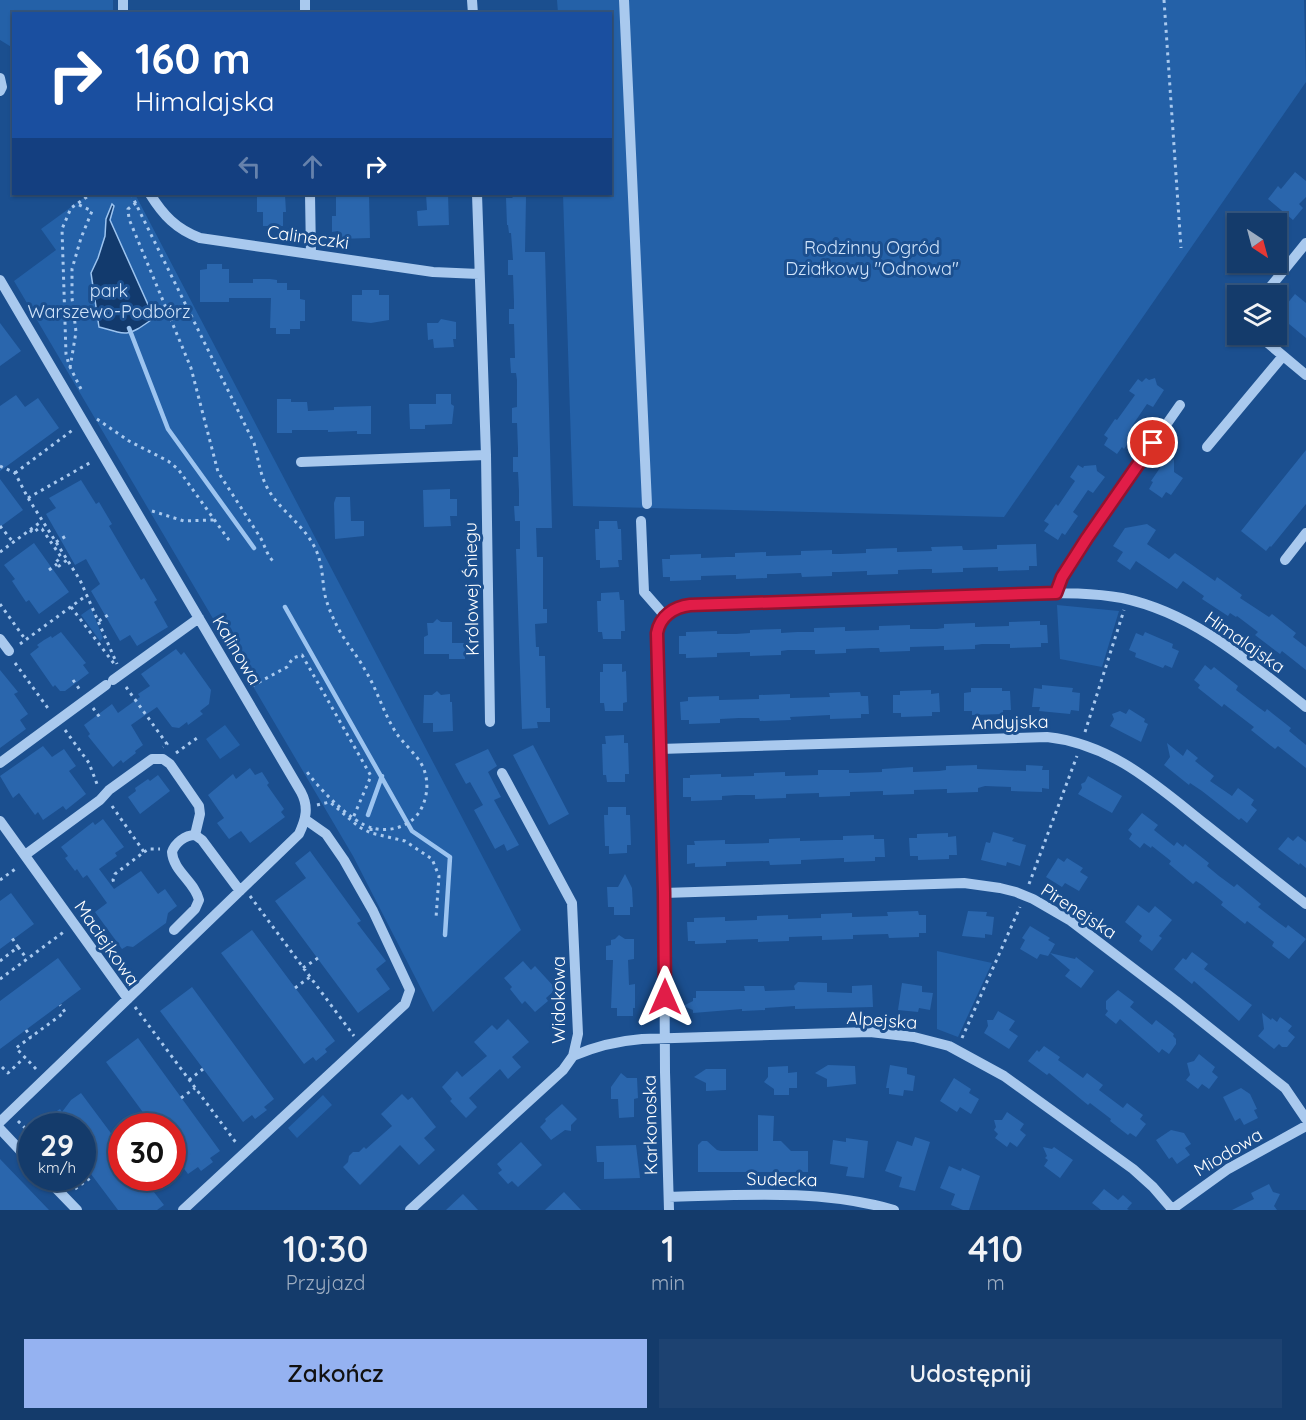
<!DOCTYPE html>
<html lang="pl">
<head>
<meta charset="utf-8">
<style>
	:root { --surface:#143b6b; --page:#1d4271; --text:#f1f3f6; --muted:#9dadc1; --line:#33557e; --accent:#95b2f1 }
	body { margin:0; font-family:Quicksand,sans-serif; background:var(--page); color:var(--text); height:100vh; display:flex; flex-direction:column; font-size:22px; white-space:nowrap }
	* { box-sizing:border-box; margin:0 }
	p { font-size:20px; color:var(--muted) }
	.icon { flex:none; width:33px; height:33px; fill:none; stroke:currentColor; stroke-width:2; stroke-linecap:round; stroke-linejoin:round }
	.map { position:relative; height:1210px; overflow:hidden }
	.details { display:flex; flex-direction:column; background:var(--surface); flex:1 }
	.details>* { flex:none }
	.hud { position:absolute; left:12px; top:12px; width:600px; height:183px; border-radius:0px; box-shadow:0 2px 4px #0004,0 0 0 2px var(--line); background:#1a4fa0; color:#fff; overflow:hidden }
	.needle { width:39px; rotate:144deg }
	.buttons { position:absolute; left:1227px; top:213px; display:grid; gap:12px }
	.buttons a { display:grid; place-items:center; width:60px; height:60px; border-radius:0px; background:var(--surface); box-shadow:0 2px 4px #0004,0 0 0 2px var(--line); font-size:30px }
	.speed { position:absolute; left:18px; top:1113px; display:flex; gap:12px; font-size:30px; font-weight:700; text-align:center }
	.speed>* { display:grid; place-content:center; width:78px; height:78px; border-radius:50%; background:var(--surface); box-shadow:0 2px 4px #0004,0 0 0 2px var(--line); line-height:1 }
	.speed small { font-size:15px; font-weight:400 }
	.speed .limit { border:9px solid #d22; background:#fff; color:#111 }
	.pin { position:absolute; display:grid; place-items:center; width:51px; height:51px; color:#fff; margin:-26px; border:3px solid #fff; border-radius:50%; box-shadow:0 2px 6px #0007 }
	.me { position:absolute; width:66px; margin:-33px; rotate:0deg; stroke-linejoin:round; filter:drop-shadow(0 0 4px #0008) }
	.turn { display:flex; align-items:center; gap:21px; height:126px; padding:0 24px; font-size:27px }
	.turn .icon { width:78px; height:78px; stroke-width:2.5 }
	.turn b { display:block; font-size:42px; line-height:51px }
	.lanes { display:flex; align-items:center; height:57px; padding:0 24px; background:#0003; justify-content:center; gap:30px; direction:ltr }
	.lanes .off { opacity:.35 }
	.eta { display:flex; justify-content:space-evenly; align-items:center; height:102px; text-align:center }
	.eta b { font-size:36px; font-weight:600; line-height:42px }
	.action { display:flex; gap:12px; margin-top:auto; padding:12px 24px }
	.action a { flex:1; height:69px; border-radius:0px; background:var(--accent); color:#111; font-size:24px; font-weight:600; line-height:69px; text-align:center }
	.action a+a { background:var(--page); color:var(--text) }
	.map>svg:first-child { display:block }
	.green { fill:#2461a8 }
	.water { fill:#123a6d; stroke:#9cc4f0; stroke-width:1.5 }
	.lines { fill:none; stroke-linecap:round; stroke-linejoin:round }
	.stream { stroke:#9cc4f0; stroke-width:4.5 }
	.building { fill:#2a66ad }
	.path { stroke:#a9c9ee; stroke-width:3; stroke-dasharray:3 4.5; stroke-linecap:butt }
	.minor { stroke:#a9c9ee; stroke-width:10 }
	.route-casing { stroke:#92132f; stroke-width:15 }
	.route { stroke:#e11d48; stroke-width:10 }
	.labels { text-anchor:middle; dominant-baseline:central; stroke-width:6; stroke-linejoin:round; paint-order:stroke }
	.street-label { font-size:18px; fill:#fff; stroke:#1b4f8f }
	.park-label { font-size:18px; fill:#cfe3fa; stroke:#1b4f8f }
</style>
</head>
<body>
<div class="map">
<svg width="1306" height="1210" viewBox="0 0 1306 1210">
	<rect width="100%" height="100%" fill="#1b4f8f"/>
	<!-- green -->
	<path class="green" d="M0,0H113V13L14,14L13,48L0,40Z
		M557,0H1304L1306,82L1004,517L573,506L563,194H610V14L558,13Z
		M89,194H135L521,930L433,1012L353,856L14,281L56,250L41,229Z
		M1057,605L1119,611L1102,667L1060,659Z
		M91,608L103,638L100,641L81,615Z
		M225,725L240,745L220,759L206,739Z
		M937,951L992,963L958,1037L937,1029Z
		M323,1095L332,1105L297,1138L288,1128Z"/>
	<!-- water -->
	<path class="water" d="M112,204L114,206L110,220L154,318C128,336 130,336 99,327L91,273L98,258L105,236L106,219Z"/>
	<g class="lines">
		<!-- stream -->
		<path class="stream" d="M129,328L168,429L254,548
			M285,607L412,831L450,857L445,935
			M368,815L382,776"/>
	</g>
	<!-- building -->
	<path class="building" d="M1295,172L1306,181V197L1299,204L1303,208L1293,220L1268,199L1278,186L1281,189Z
		M269,194L285,195L286,212H283V226H263V212H257V195Z
		M336,194H369L370,238L338,239V231L332,232V216H336Z
		M426,194H448L449,225L418,226L417,211L427,210Z
		M516,194L520,197H526L525,252H545L552,528H536L537,557H543V609H547V623L535,624L536,647H539V656H545L546,708H550V722H537L538,728L522,729L516,549H520V521H515L514,506H519V491L518,472H513V457H518V449L517,423H512V408L517,407V380L516,373H511L510,358H515L514,324H509V309H514V302L513,275H508V260H513L511,233H509L508,225H507L506,198H512Z
		M207,264H222V269H229V283H253V279H270L277,280V283H287V290H300V299L305,300V321H300V329H290V334H276V328H270L271,298H229V302H200V270L207,269Z
		M362,290H379V295H389V320L371,323L352,321V295H362Z
		M1295,294L1306,303V338L1278,315Z
		M441,319L456,322V339H453L454,347L434,348L433,339L428,340L427,323H438Z
		M0,323L21,351L0,366Z
		M1146,378L1149,380L1155,378L1157,385L1164,390L1153,407L1147,404L1132,426L1137,430L1124,449L1122,447L1117,454L1104,445L1108,438L1104,435L1115,419L1117,420L1135,395L1129,391L1138,379L1142,382Z
		M436,394H451V404L454,406L452,424L425,425V429H410L409,404H436Z
		M16,395L25,407L38,398L59,428L0,471V406Z
		M277,399H291V402H307L308,411L334,410V407L371,406V434H357V431L328,432V430H292V433H277Z
		M1306,450V504L1271,547L1270,546L1266,551L1241,531Z
		M1174,459V472L1183,478L1171,495L1166,492L1162,498L1149,489L1153,482L1151,481L1164,462L1166,463Z
		M1078,465L1083,468L1084,466L1096,465L1097,471L1105,477L1093,493L1088,490L1073,512L1078,516L1065,535L1062,533L1058,540L1044,531L1049,524L1044,521L1056,504L1058,506L1075,481L1070,477Z
		M0,479L23,510L0,527Z
		M81,480L96,504L99,502L112,524L109,526L132,565L141,580L144,578L157,600L154,602L168,627L137,646L130,635L120,641L91,591L100,584L86,559L75,565L46,514L56,508L49,498Z
		M450,489V499H457V516H450L451,526L424,527L423,490Z
		M336,497H350L351,521H364V536L335,539L334,503Z
		M599,521H617L618,529H621L622,560H618L619,567L600,568V560H596L595,529H599Z
		M1147,524L1156,530L1147,544L1169,559L1175,553L1215,581L1217,577L1242,595L1240,598L1269,617L1272,614L1296,633L1293,637L1306,647V670L1282,651L1280,654L1255,635L1258,632L1237,616L1236,617L1230,613L1228,616L1202,599L1204,596L1183,581L1177,589L1136,561L1130,570L1117,561L1123,552L1113,546L1125,528Z
		M34,543L69,592L39,614L29,600L26,602L12,581L15,579L4,565Z
		M1036,544L1037,566H1029V570L998,571V567L963,568V572L932,573V569H924L898,570V574L867,575V571L840,572H832V576L802,577L801,573L775,574H767V578L736,579V575L701,576V580L670,581V577H663L662,559H670V555L701,554V558L727,557H735V553L766,552V556L801,555V551L832,550V554H840L866,553V549L897,548V552L932,551L931,547L962,546L963,550H970L997,549V545Z
		M619,592L620,600H624L625,631H621V639H603L602,632H598L597,601H601V593Z
		M437,619L441,622H452V643H465V659H449V654H424V637L428,635L427,623H433Z
		M1040,621V625H1047L1048,643H1041V647L1010,648V644H982L975,645V649L944,650V646L910,647V651L880,652L879,648H872L846,649V653L815,654V650H788L781,651V655L750,656V652L717,653V657L686,658V654H679V636H686V632L717,631V634H736L750,633V630L781,629V633L797,632H814V628L845,627V631L879,630V626L910,625V629H937L944,628V624L975,623V627L1009,626V622Z
		M61,632L86,663L83,665L89,673L65,691H60L55,685L53,687L30,654L39,647L37,645L44,640L51,636L52,638Z
		M1145,632L1173,644L1172,648L1179,651L1172,668L1165,665L1163,668L1135,657L1136,653L1129,650L1136,633L1143,636Z
		M176,649L181,655L184,652L211,690L209,704L200,711L203,714L188,725L187,722L179,728L172,727L157,707L131,725L143,745L135,751L136,753L123,763L121,760L113,767L88,736L90,734L84,725L112,704L118,713L140,697L138,694L150,686L141,674Z
		M603,664H622V672L626,671L627,702L623,703V711H605L604,703H600V672H603Z
		M1205,665L1211,670L1214,667L1238,686L1236,690L1258,707L1265,712L1267,709L1291,728L1289,731L1306,745V768L1278,746L1275,749L1251,730L1254,727L1224,704L1222,707L1198,688L1200,685L1194,680Z
		M0,670L18,692L14,694L28,714L20,720L26,729L0,748Z
		M1042,685L1073,688L1072,692L1080,693L1079,711L1071,710L1070,714L1039,711L1040,707H1032L1034,688L1042,689Z
		M971,688H1002V691H1010L1011,710H1003V714L972,715V711H964V693L971,692Z
		M931,690V694L939,693L940,712H932V716L901,717V713H893V695H900V691Z
		M437,691L441,695L450,694V702H452L453,731L433,732V723H423L424,695H432Z
		M860,692L861,696H868L869,714H861V718L830,719V715L790,717L791,720L760,721L759,718H739L720,719V723L689,724V720H681L680,702L688,701V697L719,696V700L759,699V695L790,694V698L830,697L829,693Z
		M1129,709L1145,719L1144,722L1148,724L1141,742L1110,726L1114,719L1112,714L1120,711L1126,714Z
		M624,735V743H628L629,774H625V782H607L606,775H603L602,744H606L605,736Z
		M1167,743L1183,756L1187,749L1198,758L1195,761L1214,776L1210,781L1232,796L1238,788L1254,800L1251,805L1257,810L1247,823L1241,818L1239,820L1202,791L1190,783L1189,785L1164,765L1170,757Z
		M533,745L569,814L549,825L513,755Z
		M43,746L52,757L64,749L76,766L69,771L86,794L66,810L63,806L43,820L38,812L35,815L19,793L13,798L0,776Z
		M488,749L497,766L488,772L501,797L494,800L519,845L507,851L504,844L495,849L474,810L483,805L470,782L466,784L455,764Z
		M977,765V769L1026,771V765L1043,766L1042,770H1049V789L1042,788V792L1011,791V787L985,786L978,788V792L947,793V789L914,790V794L883,795V791L850,792V796L819,797V793L786,794V798L755,799V795H736L722,796V800L691,801V797H683V778H690V775L721,774V777L754,776V773L785,772V776L818,775V770H849V773H856L882,772V769L913,767V772L939,771L946,770V766Z
		M250,768L255,775L262,772L269,783L267,785L284,809L281,812L285,817L250,843L241,831L229,839L217,823L224,818L208,795L233,774L236,779Z
		M158,775L170,791L140,814L128,797L136,791L135,788L148,779L150,781Z
		M1088,776L1122,796L1112,813L1078,794L1082,788L1081,784L1085,782Z
		M608,807H626V815H630L631,845H627V853L609,854V846H605L604,815H608Z
		M1142,813L1158,825L1154,830L1174,846L1177,842L1183,847L1185,844L1209,863L1207,866L1219,876L1234,887L1237,884L1261,904L1258,907L1279,923L1286,928L1288,925L1306,939L1289,959L1272,946L1274,942L1247,921L1245,924L1221,905L1223,902L1202,885L1196,881L1193,884L1169,864L1171,861L1152,846L1151,848L1144,843L1140,848L1129,839L1132,834L1128,830Z
		M103,819L124,847L115,853L117,856L99,869L114,889L141,871L158,894L165,889L177,906L168,913L166,923L133,947L127,946L122,949L95,912L107,903L87,875L83,878L77,869L75,871L65,858L68,856L61,847L93,822L95,825Z
		M993,832L1014,838L1012,841L1026,845L1020,866L1007,862L1006,866L981,860L986,842L990,843Z
		M948,833V837L956,836L957,855H949V859L918,860V856H910L909,838H917V834Z
		M874,835V839H884L885,857H875V861L844,862V858L801,860V864L770,865L769,861L726,862V866L695,867V863L687,864V845H695L694,841L725,840V844H733L769,843V839L800,838V841L835,840H843V836Z
		M1298,836L1306,842V868L1300,863L1299,865L1278,849L1288,837L1293,841Z
		M310,851L361,921L357,923L386,961L376,969L390,989L358,1013L275,901L306,878L295,863Z
		M1058,858L1064,862L1067,858L1083,868L1080,872L1088,877L1079,891L1065,883L1062,887L1046,877Z
		M625,874L632,888L633,907H630V915H614V907H608L607,887H618Z
		M11,893L34,924L0,949V901Z
		M1138,905L1149,913L1155,906L1172,920L1159,936L1162,938L1152,951L1139,941L1142,936L1125,922Z
		M918,911L919,915H926V933H919V937L889,938L888,934L853,935V939L822,940V936L789,937V941L758,942V939L726,940V943L695,944V941H688L687,922H694V918L725,917V921L757,920V916L788,915V919L821,918V914L852,913V917L888,916L887,912Z
		M968,911L987,912L986,916L994,917L992,935L985,934V938L962,936Z
		M1030,926L1050,938L1048,940L1055,944L1050,953L1075,959L1076,957L1094,971L1081,988L1065,976L1070,970L1050,953L1048,956L1040,954L1037,959L1020,949L1025,940L1022,938Z
		M252,930L335,1041L325,1049L327,1052L316,1061L313,1057L304,1064L221,953Z
		M619,935L625,939H634V959L628,960L629,985L635,984V1008H633V1016H617V1008H611L613,960H606V946L611,945V940L615,939Z
		M1192,952L1208,964L1204,969L1252,1005L1239,1021L1194,981L1192,984L1174,969L1183,958L1186,960Z
		M58,958L81,989L0,1049V1001Z
		M523,961L531,970L535,966L556,989L546,998L548,1001L535,1012L525,1001L522,1004L510,989L512,987L504,978Z
		M798,982L827,983V992L852,993V986L872,985L873,1007L795,1009V1006L765,1008V1010L742,1011V1009L693,1013V1010L683,1006L693,1001V998H696V991H745L744,986H764L765,991L795,990L794,986Z
		M902,983L922,986V992L933,993L930,1010L919,1008L918,1012L898,1010Z
		M192,987L274,1099L264,1107L267,1110L255,1119L252,1115L243,1122L160,1011Z
		M1118,990L1134,1002L1130,1007L1152,1025L1156,1020L1174,1034L1173,1036L1176,1039V1044L1169,1054L1162,1049L1159,1053L1120,1019L1116,1024L1105,1015L1108,1011L1106,1009V1001Z
		M998,1011L1015,1021L1009,1030L1018,1036L1009,1049L984,1033L988,1026L987,1020H993Z
		M1262,1013L1271,1020L1272,1018L1277,1022L1280,1017L1292,1026L1288,1031L1295,1037L1287,1047H1282L1279,1044L1274,1049L1258,1036L1264,1029Z
		M508,1019L529,1042L512,1057L521,1067L508,1079L500,1069L469,1098L477,1107L466,1118L450,1101L452,1099L442,1087L457,1071L462,1077L487,1056L474,1042L492,1025L497,1030Z
		M138,1038L220,1151L210,1158L213,1162L201,1171L198,1167L188,1174L172,1153V1126H153L106,1062Z
		M1044,1046L1060,1057L1058,1060L1083,1078L1087,1073L1103,1085L1099,1090L1123,1108L1127,1103L1143,1115L1140,1119L1146,1124L1136,1137L1130,1133L1128,1135L1110,1121L1111,1119L1090,1103L1088,1105L1049,1073L1047,1075L1028,1061L1037,1050L1039,1052Z
		M1199,1054L1215,1067L1212,1072L1218,1077L1209,1089L1202,1084L1198,1089L1186,1080L1190,1075L1187,1063L1194,1061Z
		M828,1065L855,1066L856,1084L827,1087V1079L815,1073Z
		M890,1065L907,1068V1074L915,1076L913,1091L904,1090L903,1096L889,1094V1088H886Z
		M788,1066V1073L797,1072V1088H789V1095H774V1089L764,1082L768,1077V1067Z
		M706,1069H726V1090L706,1091V1083L694,1077Z
		M621,1073L627,1078H637L638,1098L634,1099V1117L619,1118L618,1099H611V1087Z
		M954,1078L971,1089L969,1093L979,1099L971,1114L960,1107L957,1112L940,1101Z
		M1241,1088L1250,1094L1257,1109L1254,1110L1258,1118L1244,1125L1240,1118L1235,1121L1223,1097Z
		M81,1093L122,1148V1178H143L164,1205L157,1210H118L82,1162V1126H51L54,1122L49,1116L60,1109L62,1112L71,1100Z
		M402,1094L408,1100L412,1097L436,1127L424,1138L435,1150L419,1165L400,1145L360,1185L343,1167L348,1162L349,1156L353,1152H359L364,1147L366,1149L392,1126L381,1114Z
		M562,1104L577,1119L571,1125V1131L565,1130L551,1140L540,1127L546,1121L545,1119Z
		M1007,1112L1024,1124L1020,1130L1026,1135L1017,1147L1010,1142L1007,1147L995,1138L998,1134L994,1130L996,1127L994,1120H1002Z
		M758,1115L774,1116L773,1141H781L791,1151H808V1172H698V1145L702,1141H707L717,1150L721,1151H758Z
		M1171,1130L1184,1133L1191,1144L1185,1148L1190,1155L1177,1164L1172,1157L1169,1159L1156,1140Z
		M915,1137L930,1142L915,1191L899,1187L902,1177L885,1171L897,1141L912,1146Z
		M846,1138L868,1141L864,1178L846,1176L848,1167L830,1164L833,1140L846,1142Z
		M521,1142L542,1165L518,1187L512,1181L508,1184L498,1173L502,1170L497,1164Z
		M636,1145L640,1178L604,1179V1162H597L596,1146Z
		M1043,1147L1052,1149L1054,1147L1073,1160L1060,1178L1044,1166L1048,1160L1045,1158L1047,1156Z
		M0,1159L49,1210H0Z
		M949,1166L961,1171L962,1168L980,1176L969,1210H963L951,1205L955,1194L940,1188Z
		M1269,1184L1273,1192L1280,1194L1274,1206L1277,1210H1232L1254,1199L1251,1193Z
		M1104,1189L1118,1200L1123,1195L1132,1203L1127,1209L1129,1210H1101L1092,1203Z
		M564,1192L581,1210H545Z
		M463,1194L478,1210H446Z"/>
	<g class="lines">
		<!-- path -->
		<path class="path" d="M1164,0L1181,248
			M131,194L254,443C259,461 260,478 271,494C284,513 303,525 314,546C322,561 322,574 324,590C326,603 332,616 338,628C346,643 357,655 365,670C377,689 383,712 395,731C403,744 416,753 423,767C429,781 428,797 420,811C411,826 390,833 372,828C352,823 317,787 305,769
			M136,203L128,209L129,219L191,368L218,472L260,537C265,545 266,554 273,561
			M70,368L76,332L72,298V269L81,238L92,211L77,204
			M81,389L69,365L66,354L62,229L71,208L91,194
			M97,419L129,441L168,461L178,469L231,543
			M0,466L15,473L28,498L80,580L117,664
			M15,473L74,429
			M28,498L93,461
			M152,511L184,521L214,520
			M0,526L13,542
			M30,530L33,533L39,528L42,529L61,557L56,562L59,566L67,560
			M56,542L66,536
			M0,552L42,521
			M49,570L57,564
			M0,604L25,639
			M71,607L115,665
			M99,621L111,613
			M20,644L87,595
			M15,663L50,711
			M73,680L80,690
			M252,686L287,667L293,658L302,655L371,776L353,818
			M126,687L167,744L163,747
			M93,708L101,719
			M65,730L89,763L97,784
			M1085,732L1124,610
			M176,753L197,738
			M317,805L330,802L359,827L371,833
			M112,806L144,852L115,874L113,880L114,883
			M371,828V833L405,841L432,859L439,876L436,918
			M144,852L149,849H160
			M0,880L18,867
			M1029,884L1077,756
			M250,896L354,1036
			M18,947L27,959
			M0,961L18,947L12,938
			M303,968L318,958
			M0,979L65,931
			M295,988L310,977
			M135,1007L237,1144
			M26,1030L31,1037
			M962,1038L1020,907
			M2,1067L8,1073L25,1057
			M36,1069L16,1048L65,1012L60,1005
			M189,1080L203,1069
			M181,1098L195,1088
			M18,1121L32,1135
			M73,1178L80,1185
			M75,1189L93,1176"/>
		<!-- minor -->
		<path class="minor" d="M305,0V14
			M472,0L473,14
			M624,0L647,504
			M123,14V0
			M0,78L2,87L0,91
			M150,194C163,215 176,229 200,238L433,272L479,274
			M310,194L311,254
			M477,194L486,455L490,722
			M0,280L301,792C309,807 306,819 299,834L0,1122
			M1263,296L1306,243
			M1257,334L1306,375
			M1207,447L1283,356
			M301,462L486,455
			M641,521L644,592L665,616
			M1285,560L1306,533
			M1056,593L1062,577L1087,538L1180,405
			M0,639L9,651
			M113,680L199,618
			M660,749L1047,737C1112,744 1156,785 1205,824C1239,851 1272,878 1306,904
			M0,763L106,685
			M0,821L128,999
			M25,855L100,800L109,790L152,759H163L170,764L199,806L200,814L195,835L202,840L240,891
			M664,893L964,883L1000,888L1016,892L1033,899L1071,921L1176,1001L1285,1088L1306,1119
			M174,930L195,909L199,900C195,882 173,871 172,852C175,843 185,835 195,835
			M573,1056C596,1046 617,1041 642,1039L870,1032L914,1037L949,1046L1004,1076L1133,1169L1153,1187L1172,1209
			M0,1129L32,1163
			M46,1178L77,1210
			M669,1197C744,1195 820,1189 894,1210
			M183,1210L405,1004L410,990L373,911L344,860L326,834L306,820
			M410,1210L563,1070L573,1056L578,1034L572,903L502,773
			M669,1210L665,1072L664,893L657,633C660,616 674,607 690,605L1021,593C1054,593 1089,592 1122,598C1194,613 1249,662 1306,707
			M1171,1210L1228,1169L1306,1126"/>
	</g>
	<g class="lines">
		<defs>
			<path id="route" d="M665,997L664,892L657,633C660,616 674,607 690,605L1056,593L1062,577L1087,538L1153,443"/>
		</defs>
		<!-- route casing -->
		<use href="#route" class="route-casing"/>
		<!-- route -->
		<use href="#route" class="route"/>
	</g>
	<g class="labels">
		<!-- street labels -->
		<g class="street-label">
			<text transform="translate(308 237) rotate(8)">Calineczki</text>
			<text transform="translate(471 589) rotate(-91)">Królowej Śniegu</text>
			<text transform="translate(1245 642) rotate(35)">Himalajska</text>
			<text transform="translate(237 650) rotate(59)">Kalinowa</text>
			<text transform="translate(1010 722) rotate(-1)">Andyjska</text>
			<text transform="translate(1079 911) rotate(33)">Pirenejska</text>
			<text transform="translate(107 943) rotate(55)">Maciejkowa</text>
			<text transform="translate(558 1000) rotate(-90)">Widokowa</text>
			<text transform="translate(882 1020) rotate(4)">Alpejska</text>
			<text transform="translate(650 1125) rotate(-91)">Karkonoska</text>
			<text transform="translate(1228 1152) rotate(-31)">Miodowa</text>
			<text transform="translate(782 1179) rotate(1)">Sudecka</text>
		</g>
		<!-- park labels -->
		<g class="park-label">
			<text x="872" y="247">Rodzinny Ogród<tspan x="872" dy="21">Działkowy "Odnowa"</tspan></text>
			<text x="109" y="290">park<tspan x="109" dy="21">Warszewo-Podbórz</tspan></text>
		</g>
	</g>
</svg>
<div class="buttons">
<a><svg class="needle" viewBox="-14 -14 28 28"><path d="M0-13l5 13h-10z" fill="#e53935"/><path d="M0 13l5-13h-10z" fill="#9dadc1"/></svg></a>
<a><svg class="icon" aria-label="layers" viewBox="0 0 24 24"><path d="M12 4l9 5-9 5-9-5zM3 14l9 5 9-5"/></svg></a>
</div>
<div class="speed"><div>29<small>km/h</small></div><div class="limit">30</div></div>
<div class="pin" style="left:1153px;top:443px;background:#d93025"><svg class="icon" aria-label="arrive" viewBox="0 0 24 24"><path d="M6 21V4h12l-3 4 3 4H6"/></svg></div>
<svg class="me" style="left:665px;top:997px" viewBox="-20 -20 40 40"><path d="M0-17L14 15 0 8-14 15z" fill="#e11d48" stroke="#fff" stroke-width="4"/></svg>
<div class="hud">
<div class="turn"><svg class="icon" aria-label="right" viewBox="0 0 24 24"><path d="M7 20v-9h11M14 6l5 5-5 5"/></svg><div><b>160 m</b>Himalajska</div></div>
<div class="lanes"><svg class="icon off" aria-label="left" viewBox="0 0 24 24"><path d="M17 20v-9H6M10 6l-5 5 5 5"/></svg><svg class="icon off" aria-label="ahead" viewBox="0 0 24 24"><path d="M12 20V5M6 11l6-6 6 6"/></svg><svg class="icon" aria-label="right" viewBox="0 0 24 24"><path d="M7 20v-9h11M14 6l5 5-5 5"/></svg></div>
</div>
</div>
<section class="details">
<div class="eta">
<div><b>10:30</b><p>Przyjazd</p></div>
<div><b>1</b><p>min</p></div>
<div><b>410</b><p>m</p></div>
</div>
<div class="action"><a>Zakończ</a><a>Udostępnij</a></div>
</section>
</body>
</html>
